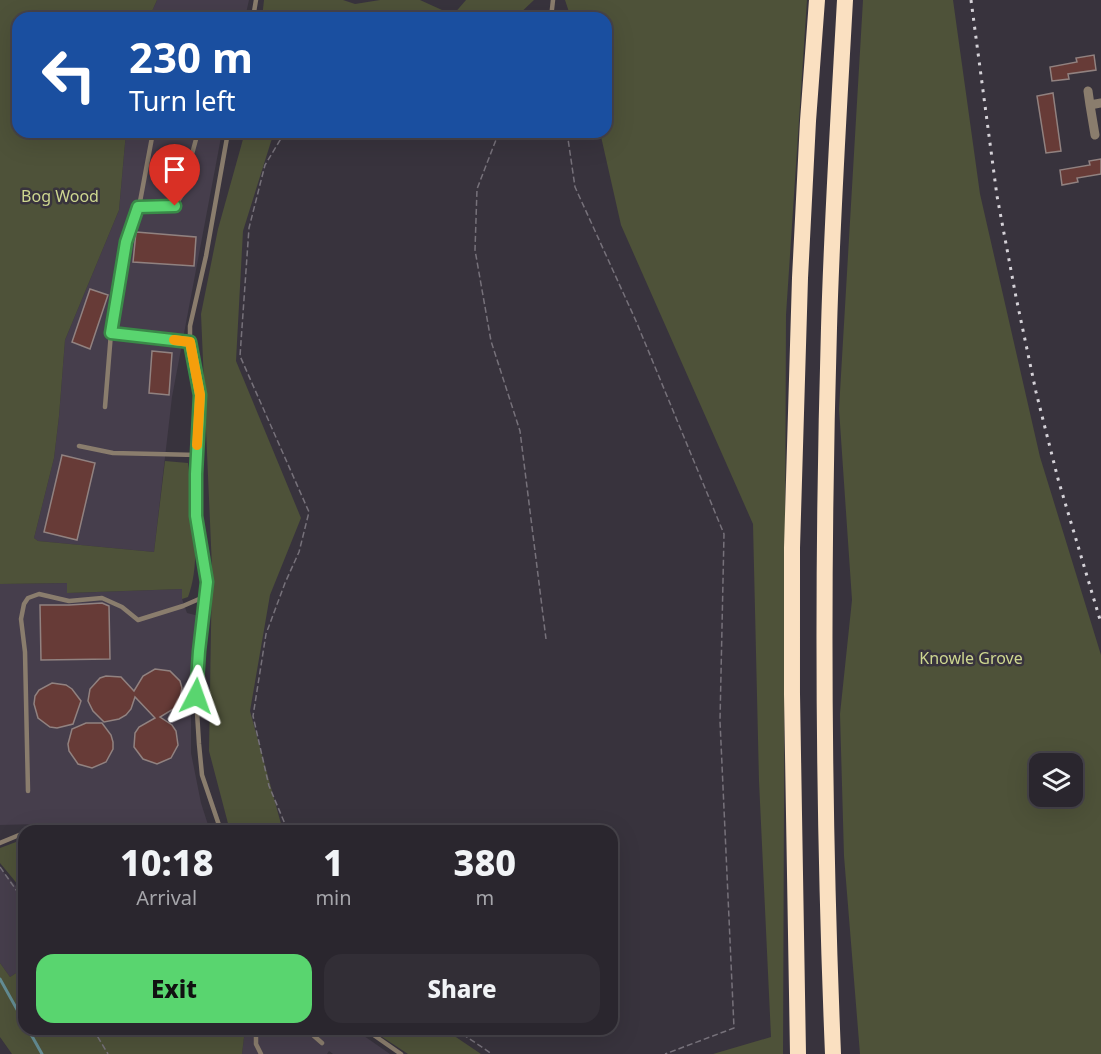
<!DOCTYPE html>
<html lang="en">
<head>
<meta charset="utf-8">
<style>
	:root { --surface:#2a262e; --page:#322e36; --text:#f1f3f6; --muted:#a5a5aa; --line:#46434a; --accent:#59d56f }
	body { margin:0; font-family:"Noto Sans",sans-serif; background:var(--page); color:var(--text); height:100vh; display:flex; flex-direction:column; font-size:22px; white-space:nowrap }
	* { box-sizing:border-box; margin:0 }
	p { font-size:20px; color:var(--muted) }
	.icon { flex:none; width:33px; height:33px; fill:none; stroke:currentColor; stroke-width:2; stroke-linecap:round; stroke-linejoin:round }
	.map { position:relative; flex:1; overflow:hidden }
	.sheet { position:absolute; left:18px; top:825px; width:600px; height:210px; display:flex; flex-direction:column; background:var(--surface); border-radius:18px; box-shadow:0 6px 24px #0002,0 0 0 2px var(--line) }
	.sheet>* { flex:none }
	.hud { position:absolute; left:12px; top:12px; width:600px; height:126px; border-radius:18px; box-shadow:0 6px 24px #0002,0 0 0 2px var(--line); background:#1a4fa0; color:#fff; overflow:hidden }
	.tools { position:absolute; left:1029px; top:753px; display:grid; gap:12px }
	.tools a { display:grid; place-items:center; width:54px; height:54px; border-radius:12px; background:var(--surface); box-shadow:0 6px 24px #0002,0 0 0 2px var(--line); font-size:30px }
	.pin { position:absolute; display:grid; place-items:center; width:51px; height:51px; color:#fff; margin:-62px -26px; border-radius:50% 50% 50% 0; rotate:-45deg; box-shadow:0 0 6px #0007 }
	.pin .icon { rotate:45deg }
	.me { position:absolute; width:66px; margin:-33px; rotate:4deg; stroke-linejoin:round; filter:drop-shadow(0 0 4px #0008) }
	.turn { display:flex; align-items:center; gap:21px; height:126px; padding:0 18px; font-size:27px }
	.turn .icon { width:78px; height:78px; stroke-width:2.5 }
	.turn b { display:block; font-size:42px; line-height:51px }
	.eta { display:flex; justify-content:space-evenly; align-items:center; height:102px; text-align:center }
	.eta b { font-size:36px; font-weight:800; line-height:42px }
	.cta { display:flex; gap:12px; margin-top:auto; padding:12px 18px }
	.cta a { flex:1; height:69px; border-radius:18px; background:var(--accent); color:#111; font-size:24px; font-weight:800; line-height:69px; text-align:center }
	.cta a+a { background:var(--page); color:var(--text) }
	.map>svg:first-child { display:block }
	.built { fill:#463e4c }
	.green { fill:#4e5239; fill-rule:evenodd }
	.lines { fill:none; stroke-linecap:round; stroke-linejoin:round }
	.stream { stroke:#648d94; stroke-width:3 }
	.building { fill:#673b37; stroke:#918280; stroke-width:1.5 }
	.path { stroke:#76717a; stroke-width:1.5; stroke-dasharray:6 3; stroke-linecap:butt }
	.lane { stroke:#8a7d6d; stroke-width:4.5 }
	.street { stroke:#8a7d6d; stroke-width:9 }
	.highway { stroke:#fae0c1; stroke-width:16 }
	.rail { stroke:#d5d2d8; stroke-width:3; stroke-dasharray:3 6; stroke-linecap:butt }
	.route-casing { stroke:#3a8a48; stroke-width:15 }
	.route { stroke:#59d56f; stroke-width:10 }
	.slow { stroke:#f59e0b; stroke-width:10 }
	.labels { text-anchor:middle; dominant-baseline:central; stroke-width:5; stroke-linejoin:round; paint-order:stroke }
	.park-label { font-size:16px; fill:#ced790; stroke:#38333d }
</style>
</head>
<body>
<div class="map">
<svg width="1101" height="1054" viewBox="0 0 1101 1054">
	<rect width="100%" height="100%" fill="#38333d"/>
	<!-- built -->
	<path class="built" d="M157,0H249L245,18H149Z
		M126,132H222L172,397L154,552L38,541L34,538L54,458L59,416L65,340L119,210Z
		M68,583V593L182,589V599L187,613L199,616L191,657V753L201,803L210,831H96L80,823L0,825V584Z
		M0,868L24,895V968L10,977L0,963Z
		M245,1029H354L390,1054H333L329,1051L327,1054H242Z"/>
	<!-- green -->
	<path class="green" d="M0,0H157L149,18H18V132H126L119,210L65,340L59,416L54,458L34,538L38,541L154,552L165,461L188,463C193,500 202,562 188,597L182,599V589L67,593V583L0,584Z
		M264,0H343L355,4L380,0H420L453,15L466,0H534L515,18H262Z
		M565,0H807L786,315L783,1054H713L771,1037L759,781L753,524L621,225L600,132H606V18H571Z
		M863,0H953L980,194L1040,457L1101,655V1054H860L844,856L840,714L852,600L839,409ZM1040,764H1072V796H1040Z
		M245,132H274L243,231L236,361L301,518L270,595L250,711L283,831H230L209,751L212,568L201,314L218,229Z
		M24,839V892L0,863V848Z
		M0,963L10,977L24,968V1029H245L242,1054H12L0,1037Z
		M370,1029H444L481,1054H408Z"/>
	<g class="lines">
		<!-- stream -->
		<path class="stream" d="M0,979L24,1022
			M28,1029L42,1054"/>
	</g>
	<!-- building -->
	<path class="building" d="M1094,55L1096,70L1068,74L1069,79L1052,81L1050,67L1077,62L1076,58Z
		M1053,93L1061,151L1046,153L1037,96Z
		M1101,159V174L1077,178L1078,182L1062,185L1060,170L1090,165L1089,161Z
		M136,232L196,237L194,266L133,262Z
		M90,289L108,295L90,349L72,342Z
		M152,351L172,353L169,395L149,393Z
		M62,455L95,463L77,540L44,532Z
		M102,603L109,606L110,659L41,660L40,605H69Z
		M155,669L170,671L180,681L182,688L179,702L175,708L160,717L172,725L176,731L178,745L171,758L157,764L143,759L134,747L135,733L139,727L155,718L135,697L131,709L126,715L119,719L104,722L93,711L88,701L90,689L100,678L106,676L121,677L134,691L143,676Z
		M52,683L66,685L72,689L81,701L73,724L57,728L50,727L38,718L34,704L35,696L39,690Z
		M86,723H102L111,735L113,742V749L106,762L92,768L78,764L69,751L68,744L72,729Z"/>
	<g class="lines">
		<!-- path -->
		<path class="path" d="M285,132L265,165L249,228L240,356L309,512L299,552L285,583L266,634L253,716L269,786L288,831
			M499,132L477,189L475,250L491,341L520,431L546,639
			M567,132L575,187L636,321L724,534L720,721L734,1028L665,1054
			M0,867L24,901
			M93,1029L108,1054
			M455,1029L492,1054"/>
		<!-- lane -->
		<path class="lane" d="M253,18L256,0
			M551,18L553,0
			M139,207L175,206L190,182L192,154L198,132
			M111,333L190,342
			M105,407L111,333L126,242L139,207L153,132
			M79,446L113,453L197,455
			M28,791L25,652L21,619L24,604L28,598L39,594L69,601L102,598L122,607L138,620L183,606L206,596
			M48,831H52
			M221,831L202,775L199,744L196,696L199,651L207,582L196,516V474L200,395L190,347V326L206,256L228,132
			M0,843L24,833
			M256,1029V1044L261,1054
			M306,1029L322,1043
			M365,1029L401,1054"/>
		<!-- street -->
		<path class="street" d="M1088,91L1090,105
			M1095,135L1090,105L1101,103"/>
		<!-- highway -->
		<path class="highway" d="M798,1054L792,694V548L800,278L808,121L817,0
			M833,1054C823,812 822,570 829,328C832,219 839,109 845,0"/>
		<!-- rail -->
		<path class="rail" d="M971,0L997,196L1016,297L1036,392L1058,479L1101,623"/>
	</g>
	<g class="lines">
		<defs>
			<path id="route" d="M175,206L138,207L126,242L111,333L190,342L200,395L196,474V516L207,582L199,651L196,696"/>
		</defs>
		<!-- route casing -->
		<use href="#route" class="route-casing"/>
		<!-- route -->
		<use href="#route" class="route"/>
		<!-- slow -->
		<path class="slow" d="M174,340L190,342L200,395L197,445"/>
	</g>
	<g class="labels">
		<!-- park labels -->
		<g class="park-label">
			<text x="60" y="196">Bog Wood</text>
			<text x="971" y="658">Knowle Grove</text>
		</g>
	</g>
</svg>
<div class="tools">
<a><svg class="icon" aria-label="layers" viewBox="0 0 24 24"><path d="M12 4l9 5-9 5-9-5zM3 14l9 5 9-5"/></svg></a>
</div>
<div class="pin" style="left:175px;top:206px;background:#d93025"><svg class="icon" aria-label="arrive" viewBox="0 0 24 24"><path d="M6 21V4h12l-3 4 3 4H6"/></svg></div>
<svg class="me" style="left:196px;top:696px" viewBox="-20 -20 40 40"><path d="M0-17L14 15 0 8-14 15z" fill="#59d56f" stroke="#fff" stroke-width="4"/></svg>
<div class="hud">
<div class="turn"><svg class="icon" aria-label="left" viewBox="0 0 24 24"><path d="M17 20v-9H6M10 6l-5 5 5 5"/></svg><div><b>230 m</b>Turn left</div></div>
</div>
<section class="sheet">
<div class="eta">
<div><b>10:18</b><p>Arrival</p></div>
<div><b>1</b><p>min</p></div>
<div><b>380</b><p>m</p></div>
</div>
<div class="cta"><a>Exit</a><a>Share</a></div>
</section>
</div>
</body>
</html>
